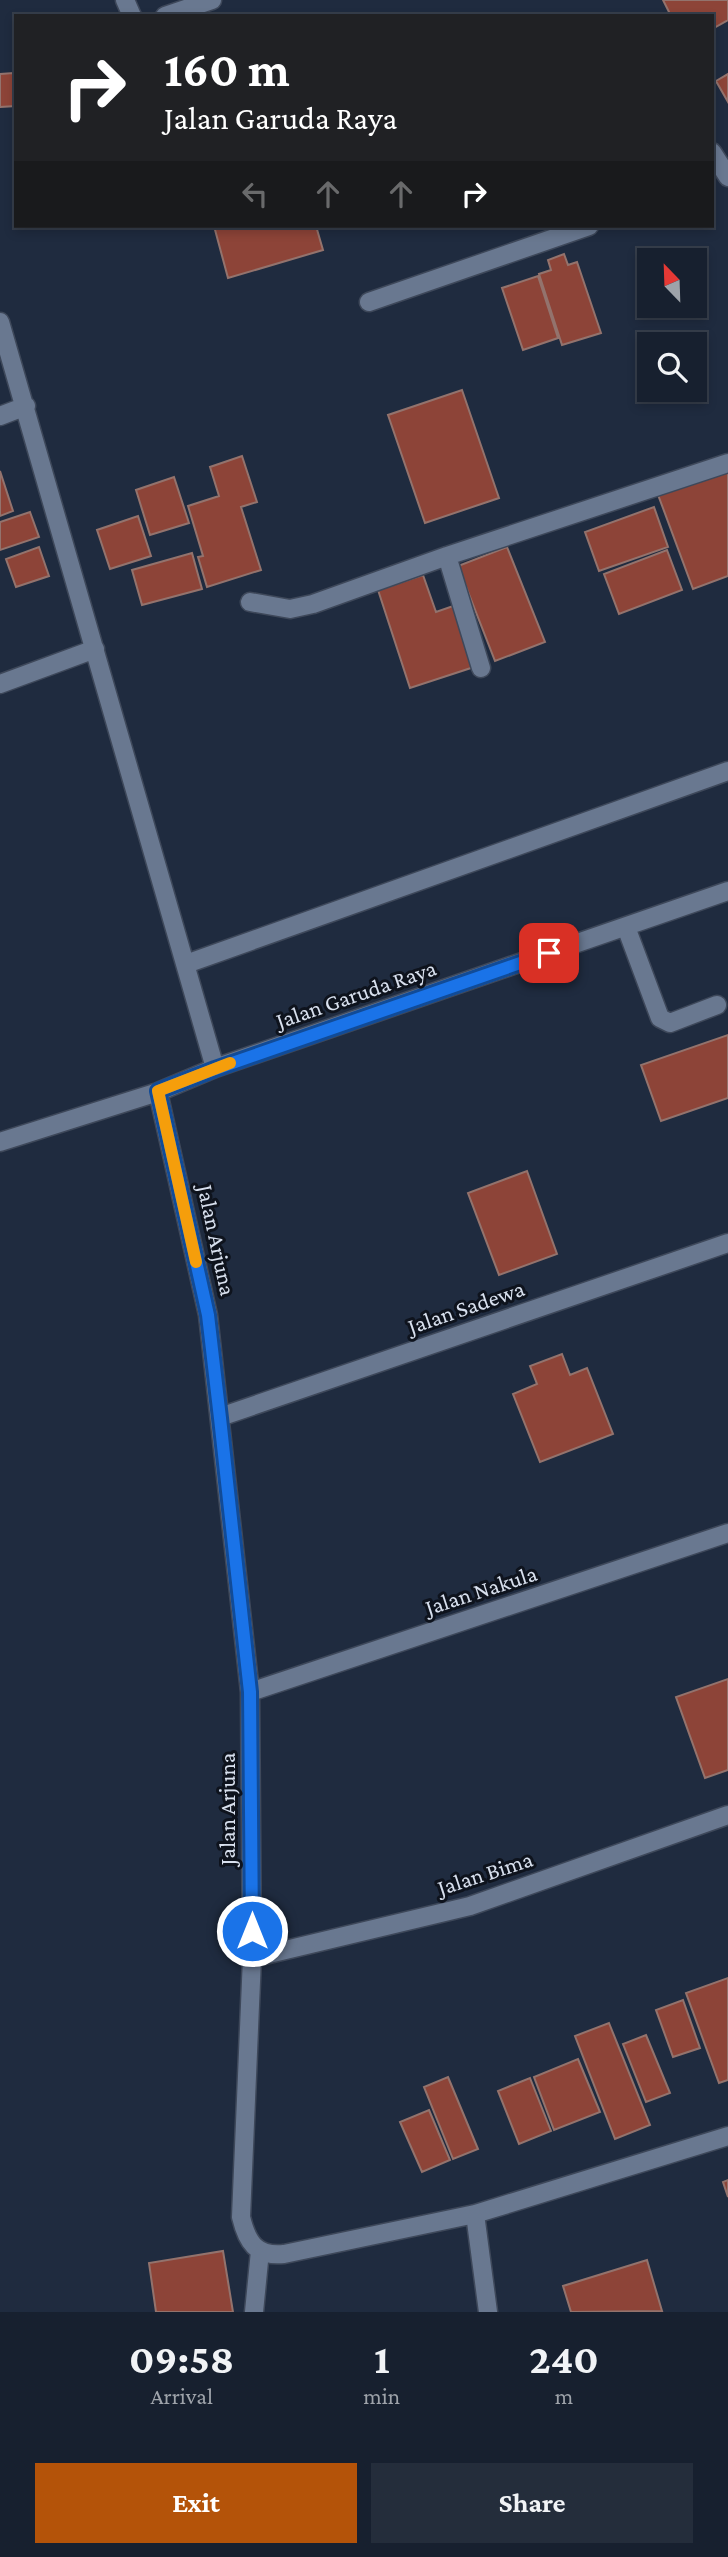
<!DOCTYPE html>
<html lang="en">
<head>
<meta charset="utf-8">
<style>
	:root { --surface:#17202f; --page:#242d3b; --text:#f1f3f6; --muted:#9ea3aa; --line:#363e4b; --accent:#b45309 }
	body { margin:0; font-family:"Crimson Pro",serif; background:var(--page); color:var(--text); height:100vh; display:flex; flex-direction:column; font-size:26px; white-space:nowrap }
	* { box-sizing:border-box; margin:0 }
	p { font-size:23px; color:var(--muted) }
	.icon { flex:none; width:38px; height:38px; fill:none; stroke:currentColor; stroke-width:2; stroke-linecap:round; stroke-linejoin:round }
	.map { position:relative; height:2312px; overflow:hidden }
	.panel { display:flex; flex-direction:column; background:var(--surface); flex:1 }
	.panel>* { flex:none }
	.guide { position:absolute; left:14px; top:14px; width:700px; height:214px; border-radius:0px; box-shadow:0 4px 10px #0003,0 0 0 2px var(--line); background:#202124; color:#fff; overflow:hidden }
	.needle { width:46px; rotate:337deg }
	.fabs { position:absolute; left:637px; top:248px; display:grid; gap:14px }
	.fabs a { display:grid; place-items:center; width:70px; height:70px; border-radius:0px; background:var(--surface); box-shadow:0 4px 10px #0003,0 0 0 2px var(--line); font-size:35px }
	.pin { position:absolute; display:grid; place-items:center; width:60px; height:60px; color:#fff; margin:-30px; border-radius:14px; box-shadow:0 4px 10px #0006 }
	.me { position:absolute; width:77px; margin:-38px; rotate:0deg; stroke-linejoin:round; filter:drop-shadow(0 0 5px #0008) }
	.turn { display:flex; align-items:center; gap:24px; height:147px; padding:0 35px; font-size:32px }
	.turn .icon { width:91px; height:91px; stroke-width:2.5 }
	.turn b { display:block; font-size:49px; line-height:60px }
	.lanes { display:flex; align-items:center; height:66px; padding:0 35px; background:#0003; justify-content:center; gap:35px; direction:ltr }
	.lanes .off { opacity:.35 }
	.eta { display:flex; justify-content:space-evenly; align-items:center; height:119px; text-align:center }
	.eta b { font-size:42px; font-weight:700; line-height:49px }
	.button { display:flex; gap:14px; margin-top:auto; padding:14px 35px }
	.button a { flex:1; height:80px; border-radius:0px; background:var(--accent); color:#fff; font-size:28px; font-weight:700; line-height:80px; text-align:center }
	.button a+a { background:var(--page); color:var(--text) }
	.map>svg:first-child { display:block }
	.building { fill:#8d4438; stroke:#93736d; stroke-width:2 }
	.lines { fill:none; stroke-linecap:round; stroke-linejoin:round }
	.street-casing { stroke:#3e485a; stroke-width:21 }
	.street { stroke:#697890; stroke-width:18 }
	.route-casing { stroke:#114b97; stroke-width:18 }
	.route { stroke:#1a73e8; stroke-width:12 }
	.slow { stroke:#f59e0b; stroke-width:12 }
	.labels { text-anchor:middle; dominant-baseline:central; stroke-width:6; stroke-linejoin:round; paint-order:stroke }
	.street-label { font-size:23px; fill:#d8e0ee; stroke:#0e131d }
</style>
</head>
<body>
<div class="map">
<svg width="728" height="2312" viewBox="0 0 728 2312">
	<rect width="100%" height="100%" fill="#1f2b3f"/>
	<!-- building -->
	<path class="building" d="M663,0H728V20L712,29V16H671Z
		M13,73L16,106L0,107V74Z
		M728,74V102L716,81Z
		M214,226H316L323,250L228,278Z
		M564,254L568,265L577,262L601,333L562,345L539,274L551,270L548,260Z
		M538,276L558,338L523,350L502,288Z
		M462,390L499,498L425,523L388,415Z
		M242,456L257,502L241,507L261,570L207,587L198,557L203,556L188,506L219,496L210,467Z
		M728,467V576L693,589L657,492Z
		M0,471L13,511L0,516Z
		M174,477L189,523L150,535L136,490Z
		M654,507L668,547L599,571L585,532Z
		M30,512L39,537L0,550V522Z
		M138,516L151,556L110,569L97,530Z
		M39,547L49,576L16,587L6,559Z
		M507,547L545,642L495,661L458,566Z
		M667,550L682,590L619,614L604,574Z
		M192,553L202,589L142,605L132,570Z
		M423,575L436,612L456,605L477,666L410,688L378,590Z
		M728,1035V1098L661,1121L641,1065Z
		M527,1171L557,1254L499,1275L468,1193Z
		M562,1354L570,1375L587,1368L613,1434L540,1462L513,1394L537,1384L530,1366Z
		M728,1679V1770L705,1778L676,1697Z
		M728,1978V2080L719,2083L686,1993Z
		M683,2000L700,2048L673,2057L656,2010Z
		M609,2023L650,2125L615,2139L575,2036Z
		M646,2035L670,2093L646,2102L623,2044Z
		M578,2059L600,2112L554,2130L534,2077Z
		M448,2077L478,2149L453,2159L424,2087Z
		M530,2078L551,2131L519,2144L498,2091Z
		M429,2110L450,2160L422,2172L400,2122Z
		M728,2180V2197L723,2182Z
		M223,2251L233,2312H156L149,2263Z
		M647,2260L662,2311L571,2312L563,2286Z"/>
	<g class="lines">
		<defs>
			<path id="street" d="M125,0L132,16
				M165,16L212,0
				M712,152L728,177
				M369,302L589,226
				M0,322L215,1068
				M0,416L26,406
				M447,556L481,668
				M250,602L290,609L313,604L447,556L728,463
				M0,684L95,649
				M626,927L660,1018L670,1023L717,1005
				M186,964L728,771
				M158,1092L208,1315L250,1692L252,1958L241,2217C247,2242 256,2257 284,2254L475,2214L728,2136
				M0,1142L158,1092L215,1068L728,891
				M220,1417L728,1243
				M250,1692L728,1533
				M252,1958L470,1906L728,1815
				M475,2214L488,2312
				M254,2312L260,2251"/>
		</defs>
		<!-- street casing -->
		<use href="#street" class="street-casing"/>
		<!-- street -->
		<use href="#street" class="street"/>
	</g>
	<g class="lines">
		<defs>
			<path id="route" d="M252,1931L250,1692L220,1418L208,1315L158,1091L215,1069L549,953"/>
		</defs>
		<!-- route casing -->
		<use href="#route" class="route-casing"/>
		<!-- route -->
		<use href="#route" class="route"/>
		<!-- slow -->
		<path class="slow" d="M196,1262L158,1091L230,1063"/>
	</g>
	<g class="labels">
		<!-- street labels -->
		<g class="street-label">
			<text transform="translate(356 994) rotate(-19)">Jalan Garuda Raya</text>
			<text transform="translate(217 1240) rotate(78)">Jalan Arjuna</text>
			<text transform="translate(466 1307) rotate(-19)">Jalan Sadewa</text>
			<text transform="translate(481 1590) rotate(-18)">Jalan Nakula</text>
			<text transform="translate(227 1809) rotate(-90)">Jalan Arjuna</text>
			<text transform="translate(485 1873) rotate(-18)">Jalan Bima</text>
		</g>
	</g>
</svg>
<div class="fabs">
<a><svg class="needle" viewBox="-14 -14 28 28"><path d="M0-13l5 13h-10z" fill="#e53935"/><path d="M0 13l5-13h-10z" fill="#9ea3aa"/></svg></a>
<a><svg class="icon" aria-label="search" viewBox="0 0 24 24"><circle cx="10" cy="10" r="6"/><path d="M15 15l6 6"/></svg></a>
</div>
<div class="pin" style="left:549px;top:953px;background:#d93025"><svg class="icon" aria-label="arrive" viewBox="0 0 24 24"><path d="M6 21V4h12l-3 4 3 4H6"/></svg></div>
<svg class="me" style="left:252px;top:1931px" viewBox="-20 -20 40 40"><circle r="17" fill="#1a73e8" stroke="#fff" stroke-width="3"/><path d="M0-11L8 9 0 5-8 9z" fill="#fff"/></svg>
<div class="guide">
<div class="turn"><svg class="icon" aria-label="right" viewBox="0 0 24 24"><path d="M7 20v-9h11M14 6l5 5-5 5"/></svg><div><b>160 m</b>Jalan Garuda Raya</div></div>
<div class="lanes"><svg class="icon off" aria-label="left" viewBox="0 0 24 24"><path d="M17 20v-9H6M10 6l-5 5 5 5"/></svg><svg class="icon off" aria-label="ahead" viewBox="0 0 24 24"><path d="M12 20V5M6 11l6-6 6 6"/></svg><svg class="icon off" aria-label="ahead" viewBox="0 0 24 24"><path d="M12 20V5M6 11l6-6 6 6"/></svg><svg class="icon" aria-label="right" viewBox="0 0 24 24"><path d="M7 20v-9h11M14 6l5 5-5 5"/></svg></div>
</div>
</div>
<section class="panel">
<div class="eta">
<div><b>09:58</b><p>Arrival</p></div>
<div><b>1</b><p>min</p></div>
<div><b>240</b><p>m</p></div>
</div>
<div class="button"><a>Exit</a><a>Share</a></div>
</section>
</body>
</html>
